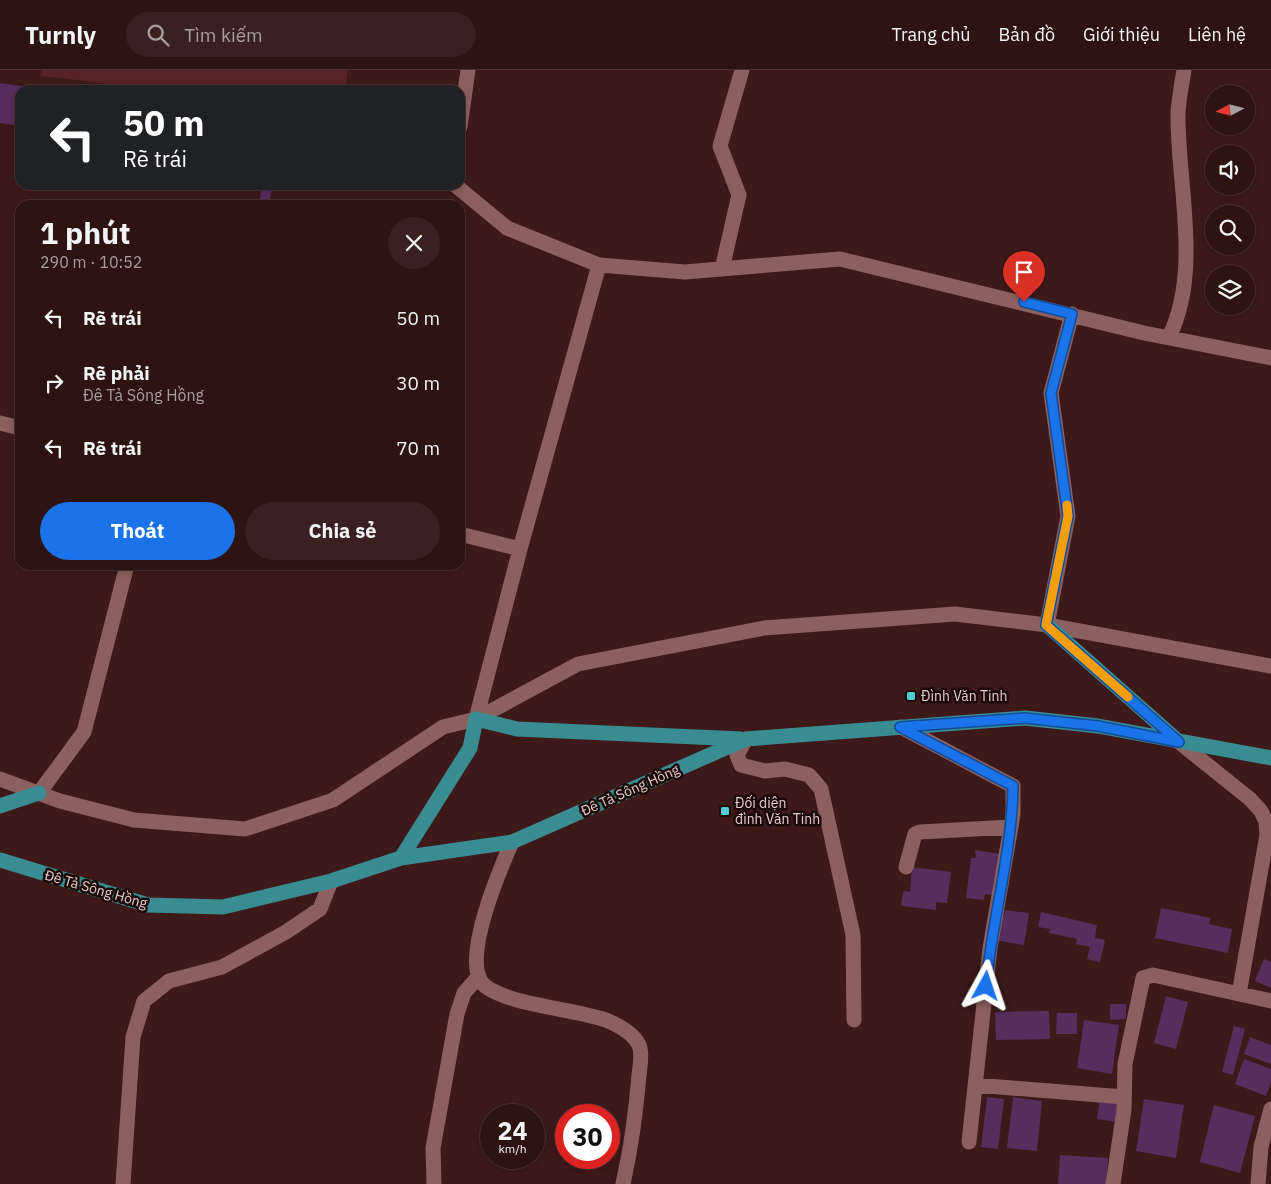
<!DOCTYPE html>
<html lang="vi">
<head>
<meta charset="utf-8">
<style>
	:root { --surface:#2e1313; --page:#3a2021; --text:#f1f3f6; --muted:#a79ea0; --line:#493233; --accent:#1a73e8 }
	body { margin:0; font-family:"IBM Plex Sans",sans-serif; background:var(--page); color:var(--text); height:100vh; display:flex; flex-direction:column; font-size:19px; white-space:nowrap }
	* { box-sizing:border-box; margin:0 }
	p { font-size:16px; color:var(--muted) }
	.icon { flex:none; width:28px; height:28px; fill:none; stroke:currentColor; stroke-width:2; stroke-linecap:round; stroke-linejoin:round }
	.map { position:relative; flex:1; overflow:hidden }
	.drawer { position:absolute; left:15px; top:130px; width:450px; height:370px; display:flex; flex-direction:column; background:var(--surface); border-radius:15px; box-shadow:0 2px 8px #0003,0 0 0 1px var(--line) }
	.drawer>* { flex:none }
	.top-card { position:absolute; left:15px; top:15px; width:450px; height:105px; border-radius:15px; box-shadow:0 2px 8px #0003,0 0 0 1px var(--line); background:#202124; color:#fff; overflow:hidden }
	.needle { width:32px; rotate:263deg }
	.buttons { position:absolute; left:1205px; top:15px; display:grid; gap:10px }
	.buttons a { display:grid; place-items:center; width:50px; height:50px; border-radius:50%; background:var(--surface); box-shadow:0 2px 8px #0003,0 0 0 1px var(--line); font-size:25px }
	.speed { position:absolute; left:480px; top:1034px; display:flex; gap:10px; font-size:25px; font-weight:700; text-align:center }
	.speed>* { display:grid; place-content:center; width:65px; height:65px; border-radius:50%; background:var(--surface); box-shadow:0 2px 8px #0003,0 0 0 1px var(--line); line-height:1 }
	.speed small { font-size:12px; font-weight:400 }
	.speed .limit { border:8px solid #d22; background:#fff; color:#111 }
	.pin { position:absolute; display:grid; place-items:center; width:42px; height:42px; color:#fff; margin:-51px -21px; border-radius:50% 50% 50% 0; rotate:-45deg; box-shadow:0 0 5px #0007 }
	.pin .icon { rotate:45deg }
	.me { position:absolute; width:55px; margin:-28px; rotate:5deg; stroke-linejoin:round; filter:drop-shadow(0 0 4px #0008) }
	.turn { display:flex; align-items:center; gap:18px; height:105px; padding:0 25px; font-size:22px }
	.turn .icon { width:65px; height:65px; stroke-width:2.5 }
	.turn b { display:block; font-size:35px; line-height:42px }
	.round { display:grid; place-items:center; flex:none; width:52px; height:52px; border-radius:26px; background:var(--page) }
	.head { display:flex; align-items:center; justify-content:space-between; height:85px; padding:0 25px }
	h1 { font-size:30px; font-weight:800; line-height:38px }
	.action { display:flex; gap:10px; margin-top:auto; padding:10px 25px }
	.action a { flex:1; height:58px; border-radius:30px; background:var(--accent); color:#fff; font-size:20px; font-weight:800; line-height:58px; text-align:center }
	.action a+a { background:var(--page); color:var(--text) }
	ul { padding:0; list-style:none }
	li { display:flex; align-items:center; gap:15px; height:65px; padding:0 25px }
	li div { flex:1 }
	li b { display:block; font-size:19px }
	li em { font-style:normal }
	header { display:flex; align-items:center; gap:30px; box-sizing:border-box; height:70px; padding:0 25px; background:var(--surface); border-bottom:1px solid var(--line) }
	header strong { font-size:24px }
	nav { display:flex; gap:28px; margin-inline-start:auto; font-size:18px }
	.search { width:350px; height:45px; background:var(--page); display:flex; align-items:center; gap:12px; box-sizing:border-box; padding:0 18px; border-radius:28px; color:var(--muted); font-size:19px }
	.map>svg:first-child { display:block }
	.green { fill:#582324 }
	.building { fill:#572d5e }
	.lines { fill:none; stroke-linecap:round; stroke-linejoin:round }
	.minor { stroke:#8c605f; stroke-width:15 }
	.major { stroke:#398d92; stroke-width:15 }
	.route-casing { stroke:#114b97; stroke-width:12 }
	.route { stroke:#1a73e8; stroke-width:9 }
	.slow { stroke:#f59e0b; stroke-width:9 }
	.poi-dot { fill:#51ccd4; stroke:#1a0a09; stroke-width:2 }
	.labels { text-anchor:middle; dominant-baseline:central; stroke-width:5; stroke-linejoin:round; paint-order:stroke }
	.poi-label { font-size:14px; fill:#e6cccb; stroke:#1a0a09; text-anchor:start }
	.street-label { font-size:14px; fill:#e6cccb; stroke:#1a0a09 }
</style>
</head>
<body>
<header>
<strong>Turnly</strong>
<div class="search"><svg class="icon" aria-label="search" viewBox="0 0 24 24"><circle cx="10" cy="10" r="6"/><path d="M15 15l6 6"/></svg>Tìm kiếm</div>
<nav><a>Trang chủ</a><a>Bản đồ</a><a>Giới thiệu</a><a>Liên hệ</a></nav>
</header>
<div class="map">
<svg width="1271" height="1114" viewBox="0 0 1271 1114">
	<rect width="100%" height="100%" fill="#3e1919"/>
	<!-- green -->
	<path class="green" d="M42,0H348L345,20H163L40,6Z"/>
	<!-- building -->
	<path class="building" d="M0,13L41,19L20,20V56L0,53Z
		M262,115H272L269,135H259Z
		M975,780L1000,784L994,825L985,824L984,830L966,828L971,788H976Z
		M912,797L951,802L947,833L936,832V840L901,836L903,821L910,822Z
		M1161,838L1211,848L1209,854L1232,859L1228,883L1155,868Z
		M1005,840L1029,843L1024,875L995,870L999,845L1004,846Z
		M1041,842L1097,855L1095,868L1105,870L1100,892L1087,889L1090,877L1076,874L1077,869L1049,863L1050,859L1038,857Z
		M1264,889L1271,892V918L1255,911Z
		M1166,926L1188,932L1176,979L1154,973Z
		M1110,934H1126V949L1110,950Z
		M1049,941L1050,969L996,970L995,942Z
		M1057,943H1077V964H1056Z
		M1084,950L1119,955L1112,1004L1077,998Z
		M1234,956L1245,959L1233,1005L1222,1002Z
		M1250,967L1271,975V994L1244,984Z
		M1244,989L1271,999V1012L1266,1026L1235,1014Z
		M987,1027L1004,1029L998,1079L981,1077Z
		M1013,1027L1042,1031L1037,1081L1007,1078Z
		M1100,1028L1121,1031L1118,1052L1097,1049Z
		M1144,1029L1184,1035L1176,1088L1136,1081Z
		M1214,1035L1255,1046L1240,1103L1200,1092Z
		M1060,1085L1108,1088L1106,1114H1058Z"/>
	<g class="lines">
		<!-- minor -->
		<path class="minor" d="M460,57L468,0
			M455,115L507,158L599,195L685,202L840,189L1144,263L1271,288
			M722,199L739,125L720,76L742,0
			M1169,267C1202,200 1177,114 1178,42C1179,28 1182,13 1184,0
			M0,353L20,358
			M460,464L520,479
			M1047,555L1068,446L1051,323L1072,244
			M476,649L520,479L599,195
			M901,657L1013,716V745L990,878L969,1072
			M746,669L737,685L741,695L765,701L785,699L809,705L821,719L853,865L854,950
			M1179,672L1250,729L1261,741L1266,752L1267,765L1239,924
			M0,709L60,731L134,750L245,759L333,730L443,657L476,649L578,594L764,558L955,544L1047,555L1271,596
			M39,723L84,662L127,495
			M512,772C501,797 458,895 485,916C510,935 574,939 606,950C618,955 636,964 640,978C642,986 640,997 639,1005C636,1042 631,1078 623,1114
			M906,797L915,764L920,762L1011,757
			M975,1015L1124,1027
			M123,1114L133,967L144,931L169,911L222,897L286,862L320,839L331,811
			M434,1114L433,1078L457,944L464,923L479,906
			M1113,1114L1124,1040L1125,994L1143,908L1153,905L1271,931
			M1258,1114L1261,1077L1271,1039"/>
		<!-- major -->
		<path class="major" d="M1047,555L1178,671
			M0,736L39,723
			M401,788L470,678L476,649L517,659L741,669
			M0,790L148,835L223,837L331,811L401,788L512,772L746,669L1025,648L1098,656L1271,688"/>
	</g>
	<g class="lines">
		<defs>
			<path id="route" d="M986,916C992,849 1012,784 1013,716L900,657L1025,648L1098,656L1179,672L1046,555L1068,446L1051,323L1072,244L1024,232"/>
		</defs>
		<!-- route casing -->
		<use href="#route" class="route-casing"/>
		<!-- route -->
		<use href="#route" class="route"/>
		<!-- slow -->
		<path class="slow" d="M1067,435L1068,446L1046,555L1128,627"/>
	</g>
	<!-- markers -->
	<g class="poi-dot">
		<rect x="906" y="621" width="10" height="10" rx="2.5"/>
		<rect x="720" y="736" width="10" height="10" rx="2.5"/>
	</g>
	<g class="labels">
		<!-- poi labels -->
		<g class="poi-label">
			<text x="921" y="626">Đình Văn Tinh</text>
			<text x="735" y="733">Đối diện<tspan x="735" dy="16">đình Văn Tinh</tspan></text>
		</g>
		<!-- street labels -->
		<g class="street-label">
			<text transform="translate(630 720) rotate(-24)">Đê Tả Sông Hồng</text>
			<text transform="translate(96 819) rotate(16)">Đê Tả Sông Hồng</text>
		</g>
	</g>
</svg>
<div class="buttons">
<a><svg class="needle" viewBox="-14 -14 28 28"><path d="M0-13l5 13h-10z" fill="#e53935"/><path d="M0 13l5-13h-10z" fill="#a79ea0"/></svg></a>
<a><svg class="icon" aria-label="sound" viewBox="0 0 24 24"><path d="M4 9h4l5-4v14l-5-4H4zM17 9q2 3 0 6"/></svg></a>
<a><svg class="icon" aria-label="search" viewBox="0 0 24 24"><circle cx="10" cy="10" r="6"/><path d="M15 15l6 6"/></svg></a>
<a><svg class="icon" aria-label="layers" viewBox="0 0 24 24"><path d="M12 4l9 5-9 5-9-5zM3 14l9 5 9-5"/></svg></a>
</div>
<div class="speed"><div>24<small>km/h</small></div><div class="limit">30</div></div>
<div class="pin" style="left:1024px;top:232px;background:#d93025"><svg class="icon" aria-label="arrive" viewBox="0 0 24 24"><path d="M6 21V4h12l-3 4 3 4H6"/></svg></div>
<svg class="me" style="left:986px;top:916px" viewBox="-20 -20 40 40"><path d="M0-17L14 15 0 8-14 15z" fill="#1a73e8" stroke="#fff" stroke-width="4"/></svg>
<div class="top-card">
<div class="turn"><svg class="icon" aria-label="left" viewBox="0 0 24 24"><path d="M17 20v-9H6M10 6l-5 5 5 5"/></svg><div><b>50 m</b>Rẽ trái</div></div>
</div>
<section class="drawer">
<div class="head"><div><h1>1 phút</h1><p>290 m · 10:52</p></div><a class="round"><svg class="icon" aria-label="close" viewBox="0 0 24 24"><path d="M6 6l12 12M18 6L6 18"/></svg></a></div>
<ul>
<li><svg class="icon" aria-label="left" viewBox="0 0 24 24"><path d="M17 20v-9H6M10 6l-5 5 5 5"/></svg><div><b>Rẽ trái</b></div><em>50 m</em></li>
<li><svg class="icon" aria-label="right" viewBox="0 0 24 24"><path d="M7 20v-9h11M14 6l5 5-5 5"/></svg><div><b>Rẽ phải</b><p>Đê Tả Sông Hồng</p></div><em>30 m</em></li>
<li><svg class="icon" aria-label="left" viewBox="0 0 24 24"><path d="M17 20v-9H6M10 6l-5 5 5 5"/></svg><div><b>Rẽ trái</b></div><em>70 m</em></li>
</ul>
<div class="action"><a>Thoát</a><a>Chia sẻ</a></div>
</section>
</div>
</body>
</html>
